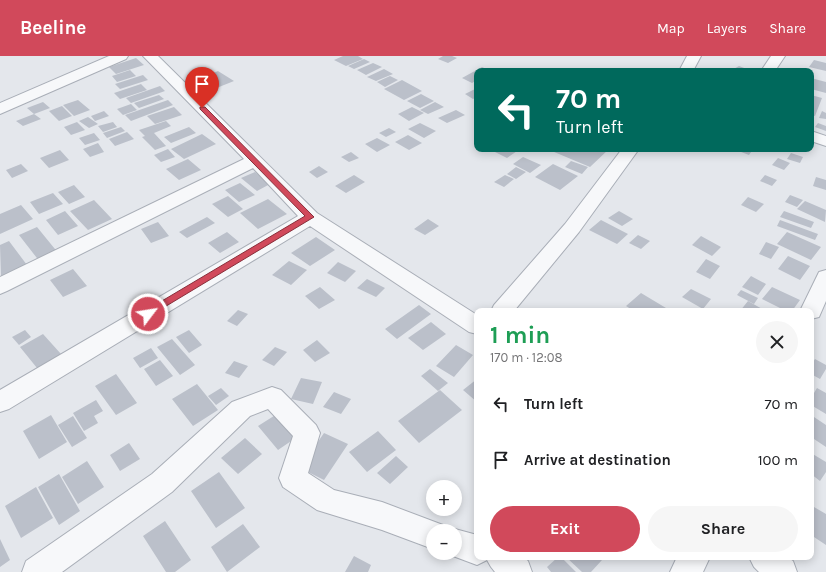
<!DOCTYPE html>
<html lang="en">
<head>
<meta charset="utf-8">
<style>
	:root { --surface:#fff; --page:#f6f6f6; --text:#202124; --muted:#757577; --accent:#d1495b }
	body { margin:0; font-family:Karla,sans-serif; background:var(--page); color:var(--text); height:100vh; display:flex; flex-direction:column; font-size:15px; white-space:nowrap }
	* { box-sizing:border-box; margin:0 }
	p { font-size:13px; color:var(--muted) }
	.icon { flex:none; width:22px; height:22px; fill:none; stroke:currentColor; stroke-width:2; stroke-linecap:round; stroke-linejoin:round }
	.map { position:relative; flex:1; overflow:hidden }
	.panel { position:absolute; left:474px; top:252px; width:340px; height:252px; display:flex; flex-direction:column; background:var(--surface); border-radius:8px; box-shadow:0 2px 10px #0003 }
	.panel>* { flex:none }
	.guide { position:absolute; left:474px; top:12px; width:340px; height:84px; border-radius:8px; box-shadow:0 2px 10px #0003; background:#00695c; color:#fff; overflow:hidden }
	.tools { position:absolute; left:426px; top:424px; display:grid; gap:8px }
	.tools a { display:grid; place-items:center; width:36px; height:36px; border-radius:50%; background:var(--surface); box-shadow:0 2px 10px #0003; font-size:20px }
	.pin { position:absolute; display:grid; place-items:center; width:34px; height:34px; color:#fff; margin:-41px -17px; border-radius:50% 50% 50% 0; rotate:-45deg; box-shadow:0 0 4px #0007 }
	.pin .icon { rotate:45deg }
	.me { position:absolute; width:44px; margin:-22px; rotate:59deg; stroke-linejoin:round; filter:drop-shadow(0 0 3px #0008) }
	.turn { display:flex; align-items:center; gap:14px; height:84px; padding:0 16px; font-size:18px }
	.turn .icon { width:52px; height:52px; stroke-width:2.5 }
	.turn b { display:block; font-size:28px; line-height:34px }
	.round { display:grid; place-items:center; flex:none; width:42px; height:42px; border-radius:21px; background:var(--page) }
	.overview { display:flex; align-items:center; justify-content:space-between; height:68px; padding:0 16px }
	h1 { font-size:24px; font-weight:700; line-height:30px; color:#1e9e55 }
	.button { display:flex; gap:8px; margin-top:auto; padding:8px 16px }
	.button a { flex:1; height:46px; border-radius:24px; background:var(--accent); color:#fff; font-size:16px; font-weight:700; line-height:46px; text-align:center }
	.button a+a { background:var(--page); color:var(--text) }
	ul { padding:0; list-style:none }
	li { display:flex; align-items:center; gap:12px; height:56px; padding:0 16px }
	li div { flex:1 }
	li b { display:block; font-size:15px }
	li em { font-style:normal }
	header { display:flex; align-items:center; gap:24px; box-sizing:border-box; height:56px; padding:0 20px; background:var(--accent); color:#fff }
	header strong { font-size:19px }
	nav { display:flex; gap:22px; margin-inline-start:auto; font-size:14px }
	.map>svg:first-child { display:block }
	.building { fill:#bbc0ca }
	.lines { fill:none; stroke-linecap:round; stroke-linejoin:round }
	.minor-casing { stroke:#a9aeb7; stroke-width:2 }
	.minor { fill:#f7f8fa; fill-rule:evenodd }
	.route { fill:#d1495b; stroke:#882f3b }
</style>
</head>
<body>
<header>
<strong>Beeline</strong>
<nav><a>Map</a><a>Layers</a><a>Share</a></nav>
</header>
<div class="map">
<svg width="826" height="516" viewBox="0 0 826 516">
	<rect width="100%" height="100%" fill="#e4e7ec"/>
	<!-- building -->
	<path class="building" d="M343,0H358L363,3L346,10L334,4Z
		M443,0H452L457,2L448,7L438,3Z
		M136,2L144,9L116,18L109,11Z
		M364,3L370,6L354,13L348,10Z
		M814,4L826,7V15L809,11Z
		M373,7L382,11L366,19L357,14Z
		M739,10L752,15L732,14Z
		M482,11L491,15H477V24L472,27L462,22Z
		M384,13L393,18L376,25L367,21Z
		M130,14L136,20L117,26L112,20Z
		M218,15L234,25L219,31L204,21Z
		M143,19L148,24L120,33L115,28Z
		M390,20L398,24L385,31L377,26Z
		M811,22L826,26V37L811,33Z
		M402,24L422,35L404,44L384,33Z
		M141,28L147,34L120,43L114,37Z
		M160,30L165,35L131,47L126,42Z
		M475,33L477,34V41L473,43L465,38Z
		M421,38L434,45L420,52L407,45Z
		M159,39L164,43L139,52L134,47Z
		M811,39L822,42L815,60L811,59Z
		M78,44L90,54L74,60L63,49Z
		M168,44L173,49L131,65L125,59Z
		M43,46L50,52L34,58L27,52Z
		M435,46L444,51L428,58L420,54Z
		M131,48L137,54L123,59L117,53Z
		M62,50L72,60L59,65L49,55Z
		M174,51L182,59L155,68L147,60Z
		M412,51L424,57L409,65L398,58Z
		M456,54L465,59L447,67L438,62Z
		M104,55L109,60L95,65L91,60Z
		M822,55L826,57V63L819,62Z
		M34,58L41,63L23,70L16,65Z
		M88,61L98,68L89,72L79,65Z
		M166,65L171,70L154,77L166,90L155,94L142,81L145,80L139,74Z
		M77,66L85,74L71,79L64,71Z
		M113,66L117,71L103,76L98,70Z
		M420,67L436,75L424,82L408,73Z
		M818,67L826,70V75L815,71Z
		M121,71L125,75L107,82L103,77Z
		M189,71L196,77L171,87L164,81Z
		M389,72L396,76L386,81L379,77Z
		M127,76L134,83L115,90L109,83Z
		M94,77L100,84L85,89L79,82Z
		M202,78L216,88L184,103L171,93Z
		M408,79L422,87L409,94L395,86Z
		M377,82L390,89L377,96L365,88Z
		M98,87L104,96L90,101L83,93Z
		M168,93L175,101L161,106L154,99Z
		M489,93H520L507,102Z
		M547,93H609L590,111Z
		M737,93H753L749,99L736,94Z
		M60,94L69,104L49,112L40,102Z
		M351,96L359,102L349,106L341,101Z
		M791,97L803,101L800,107L787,103Z
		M523,101L541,109L530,117L513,108Z
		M778,102L790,107L784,114L772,109Z
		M188,103L201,114L179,124L166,113Z
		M571,105L588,111L582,118L565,111Z
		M21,108L28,115L12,122L6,114Z
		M553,108L578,120L560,134L535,121Z
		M319,110L328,116L317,122L309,116Z
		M516,111L526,116L516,123L507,118Z
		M255,116L270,128L257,135L241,122Z
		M354,119L365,126L346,137L335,130Z
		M505,119L514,123L504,131L494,126Z
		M765,119L777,124L772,130L760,125Z
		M816,121L826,124V134L813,130Z
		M240,127L255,139L239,146L225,134Z
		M74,129L85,141L69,148L58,136Z
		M53,137L63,148L39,158L30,146Z
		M790,139L803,144L797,151L785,146Z
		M228,140L243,153L228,161L212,148Z
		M748,141L764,148L756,156L741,149Z
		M268,143L287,158L258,173L240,157Z
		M94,144L112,163L88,174L70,155Z
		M805,145L826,154L825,166L797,153Z
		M21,149L33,163L0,178V158Z
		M65,155L78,170L58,179L46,164Z
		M619,155L633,163L622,170L608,162Z
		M784,155L814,166L811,172L780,161Z
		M207,161L215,167L187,182L179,176Z
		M428,163L439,170L425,179L414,173Z
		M601,164L628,178L617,188L589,174Z
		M780,164L818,178L815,184L777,170Z
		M158,166L169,180L151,187L141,173Z
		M37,171L59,198L40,206L19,179Z
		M227,176L239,186L220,197L208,187Z
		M787,176L821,191L811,204L777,188Z
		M638,179L650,185L641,193L629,187Z
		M701,180L721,191L712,200L692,189Z
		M316,181L335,194L310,210L291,197Z
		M9,185L27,209L1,221L0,189Z
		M766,186L779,191L771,203L759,198Z
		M788,200L810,210L800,224L778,213Z
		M706,203L720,210L710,223L696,216Z
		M289,205L307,214L291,229L272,219Z
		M338,206L356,215L345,226L327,217Z
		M73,213L87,230L63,241L50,224Z
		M751,220L766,228L758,239L742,231Z
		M367,223L385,232L376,241L357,232Z
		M320,231L335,244L319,253L305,240Z
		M772,231L800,244L792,255H786L762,243Z
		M691,233L711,243L703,253L682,241Z
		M741,234L758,242L754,248L737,239Z
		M641,237L671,255H634L626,250Z
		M748,245L766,255H740Z
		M419,249L431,258L397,283L385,273Z
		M238,254L248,258L237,270L227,265Z
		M431,266L446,278L423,294L408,282Z
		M25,274L31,281L19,289L12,281Z
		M189,274L202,289L189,297L176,281Z
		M43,278L61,298L37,312L20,291Z
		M172,283L195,309L180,319L157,291Z
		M317,284L330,297L315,306L303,294Z
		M456,289L473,299L454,321L436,310Z
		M275,291L287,296L274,310L262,304Z
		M151,292L158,302L140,312L133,302Z
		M815,303L826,309V313L820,323L811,318V309Z
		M160,304L173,320L156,330L144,313Z
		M234,305L248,310L239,322L225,317Z
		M430,313L448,327L438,335L421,320Z
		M116,318L137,347L116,359L95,330Z
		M301,322L322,326L313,348L291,343Z
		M477,323V346L463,334Z
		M197,328L218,354L193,370L172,343Z
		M221,332L229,340L216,349L208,340Z
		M817,332L826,337V358L811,349V342Z
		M440,334L462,354L419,387L398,365Z
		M334,336L351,343L341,358L323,351Z
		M96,344L103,355L94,360L98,367L84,375L73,357Z
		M277,358L297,381L278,394L258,370Z
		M51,359L67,386L39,403L23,375Z
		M811,359L826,369V391L811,381Z
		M73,360L87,382L72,391L58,369Z
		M378,375L396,394L367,416L349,396Z
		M324,377L348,388L324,424L300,412Z
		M245,382L262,398L238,418L221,402Z
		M129,387L140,403L120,415L110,399Z
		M811,397L826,406V416L820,425L811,418Z
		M396,400L408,411L390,428L377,417Z
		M87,405L104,431L78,448L62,421Z
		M219,416L245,452L216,472L191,435Z
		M59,418L80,455L59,469L38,431Z
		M36,431L53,462L21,482L5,450Z
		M814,451L826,458V489L811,479V458Z
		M437,453H450L443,459Z
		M165,465L191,504L175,516H166L143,480Z
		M243,468L260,491L227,516L211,491Z
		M0,483L10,504L0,511Z
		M354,500L371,509L368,516H345Z
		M558,501H561L576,516H551L547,511Z
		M566,501H600L602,504L591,516H582Z"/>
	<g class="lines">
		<defs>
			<path id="minor" d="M109,0H128L126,3L0,58V47Z
				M143,0H158L317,157L477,259V278L469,276L310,170L9,353L0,356V334L298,160L253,112L7,235L0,238V221L244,103Z
				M687,0H701L693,15H679Z
				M771,0H785L775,15H761Z
				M811,75L826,80V90L811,85Z
				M622,93H639L579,176L514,255H491L494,249L565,168Z
				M826,214V245L819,261L811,263V255H800L819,216Z
				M272,331L281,334L316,369L320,377L308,417L334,434L382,446L443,469L446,475H433V493L382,474L317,454L283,431L279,422L293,380L268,353L250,360L172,436L62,516H22L26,505L152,418L232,346Z
				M455,473L477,479V501H523L528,505L532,516H495L491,511L487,504L477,509L445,497H455V475H449Z
				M677,501H710L703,516H670Z
				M749,501H787L793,505L797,516H759L754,511Z"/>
		</defs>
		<!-- minor casing -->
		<use href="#minor" class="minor-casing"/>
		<!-- minor -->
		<use href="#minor" class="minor"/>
	</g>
	<!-- route -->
	<path class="route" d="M200,51H205L314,161L148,261L145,260L144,258L145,255L305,160L200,53Z"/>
</svg>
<div class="tools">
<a>+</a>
<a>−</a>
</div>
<div class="pin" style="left:202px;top:52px;background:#d93025"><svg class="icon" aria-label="arrive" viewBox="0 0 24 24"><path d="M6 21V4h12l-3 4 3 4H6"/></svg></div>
<svg class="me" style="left:148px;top:258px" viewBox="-20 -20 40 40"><circle r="17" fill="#d1495b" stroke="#fff" stroke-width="3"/><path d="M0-11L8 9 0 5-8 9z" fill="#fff"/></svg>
<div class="guide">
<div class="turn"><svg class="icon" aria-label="left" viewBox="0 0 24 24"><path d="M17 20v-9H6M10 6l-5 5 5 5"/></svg><div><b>70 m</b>Turn left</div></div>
</div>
<section class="panel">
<div class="overview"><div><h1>1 min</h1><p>170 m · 12:08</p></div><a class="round"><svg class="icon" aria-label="close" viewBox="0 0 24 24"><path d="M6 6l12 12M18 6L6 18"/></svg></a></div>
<ul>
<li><svg class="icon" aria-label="left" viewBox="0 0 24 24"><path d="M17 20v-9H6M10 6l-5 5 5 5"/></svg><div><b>Turn left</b></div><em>70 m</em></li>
<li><svg class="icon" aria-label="arrive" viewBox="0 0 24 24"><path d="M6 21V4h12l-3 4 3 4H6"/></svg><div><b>Arrive at destination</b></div><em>100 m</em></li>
</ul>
<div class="button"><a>Exit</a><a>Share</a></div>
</section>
</div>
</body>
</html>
